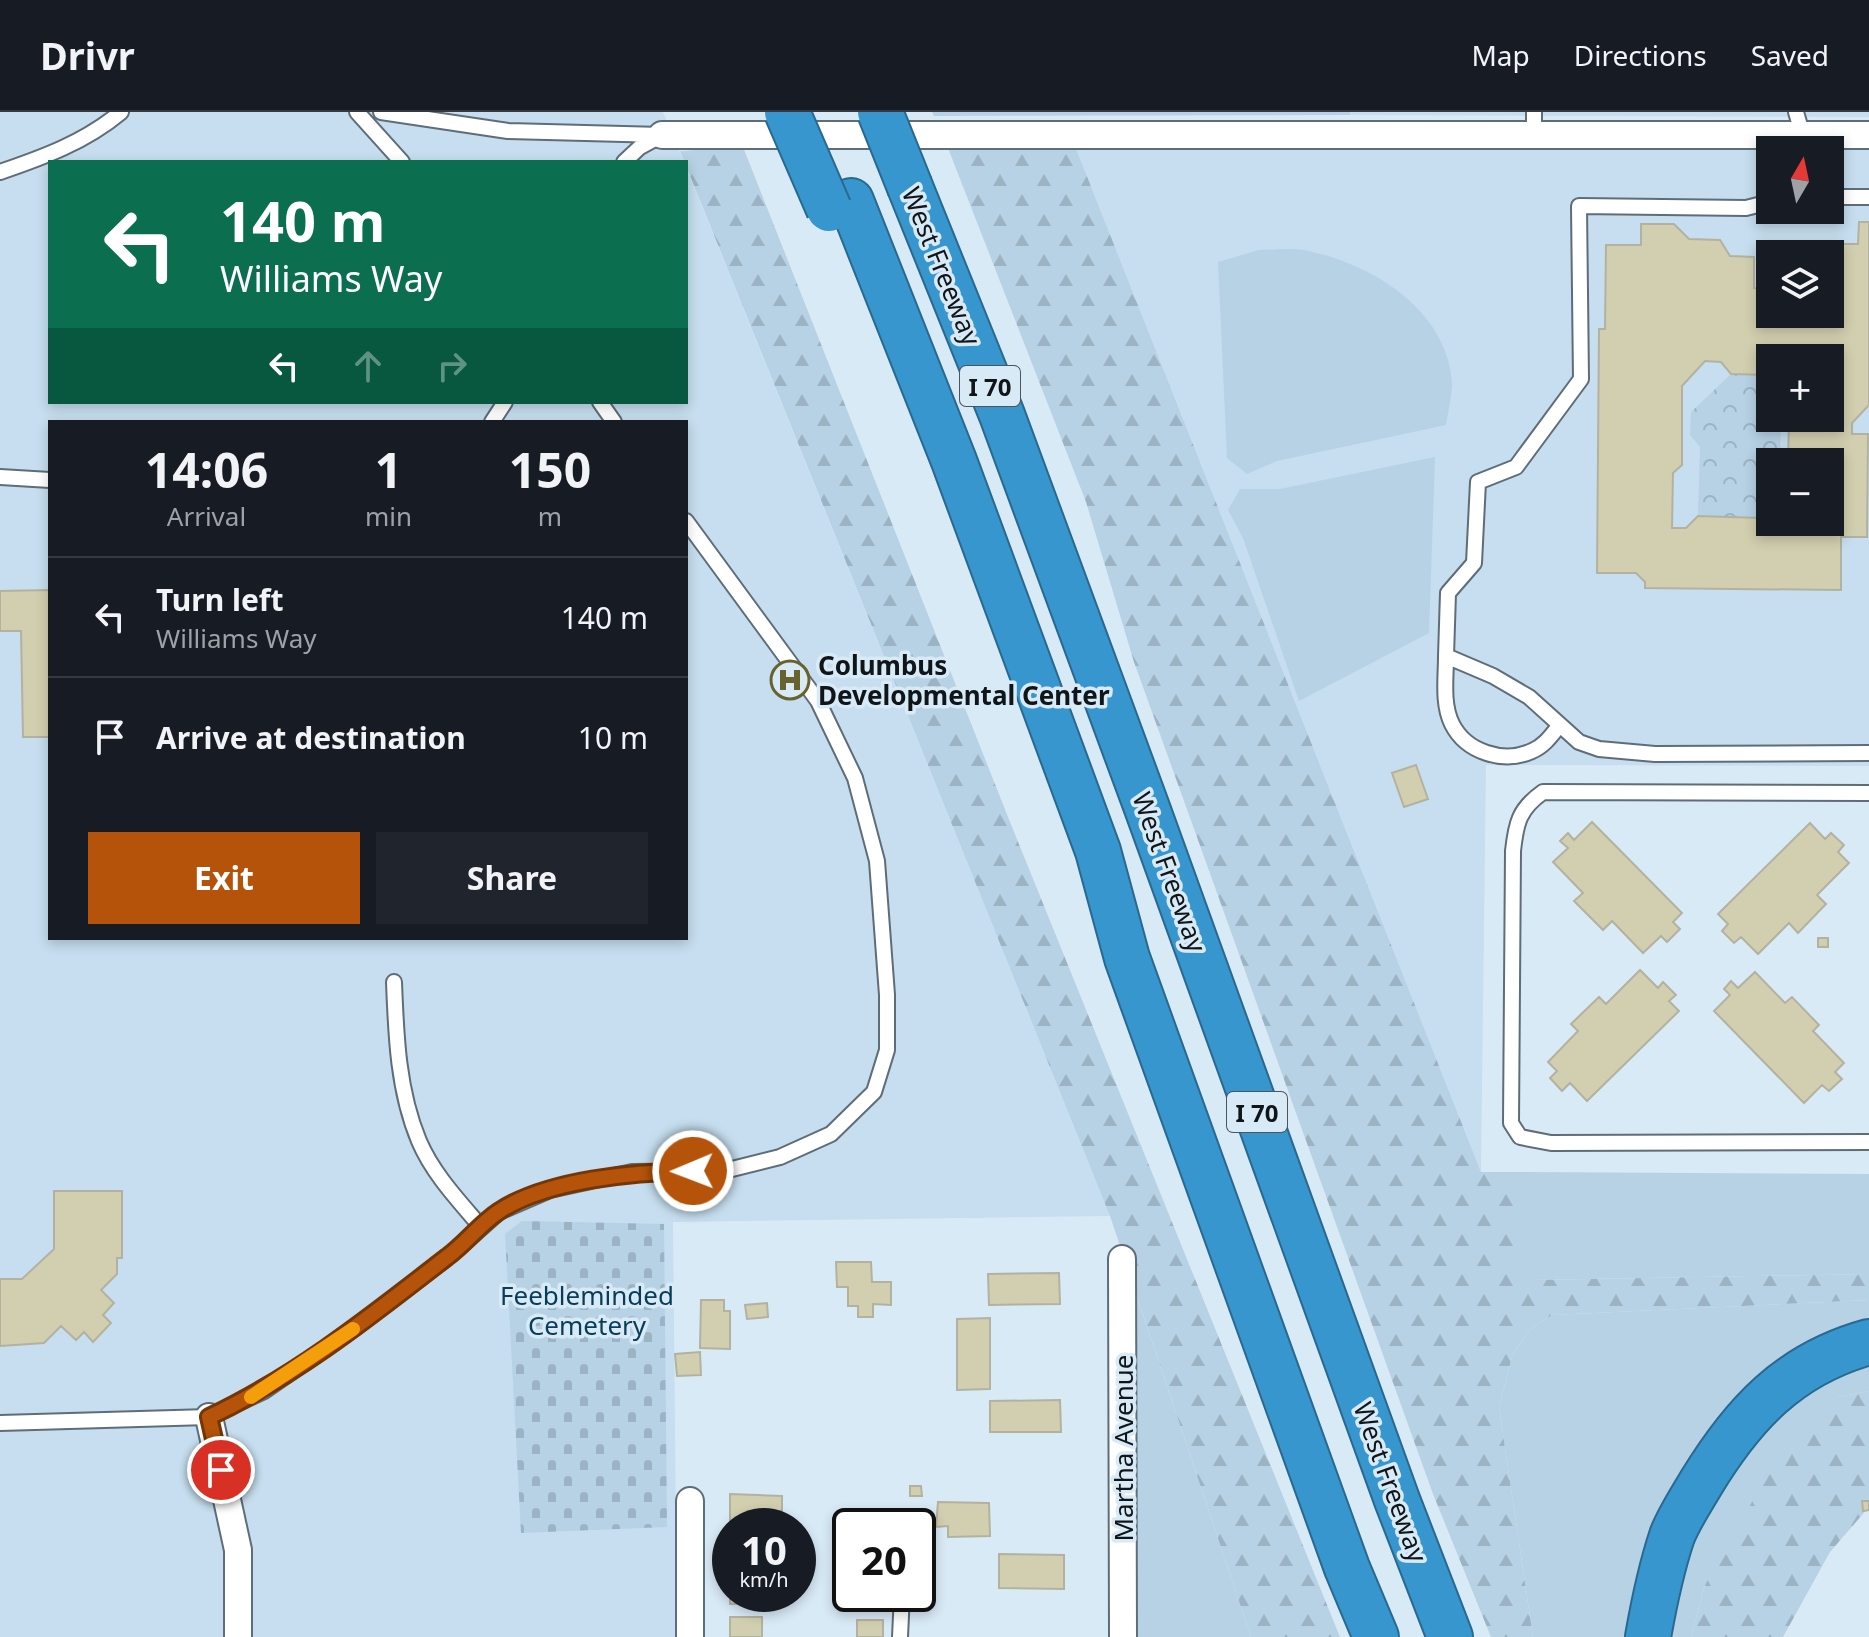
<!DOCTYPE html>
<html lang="en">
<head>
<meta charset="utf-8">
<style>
	:root { --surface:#171b24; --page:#20242c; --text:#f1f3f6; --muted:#9ea1a6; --line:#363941; --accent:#b45309 }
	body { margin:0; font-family:"Noto Sans",sans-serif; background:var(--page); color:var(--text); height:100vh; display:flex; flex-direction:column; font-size:30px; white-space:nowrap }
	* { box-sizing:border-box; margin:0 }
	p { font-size:26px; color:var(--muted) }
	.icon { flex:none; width:44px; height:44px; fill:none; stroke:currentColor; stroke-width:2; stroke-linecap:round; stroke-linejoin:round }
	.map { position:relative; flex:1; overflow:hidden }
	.drawer { position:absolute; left:48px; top:308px; width:640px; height:520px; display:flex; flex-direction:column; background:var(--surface); border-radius:0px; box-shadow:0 4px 12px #0003 }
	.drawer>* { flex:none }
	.top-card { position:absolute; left:48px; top:48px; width:640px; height:244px; border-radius:0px; box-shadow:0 4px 12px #0003; background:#0b6e4f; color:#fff; overflow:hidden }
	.needle { width:52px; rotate:9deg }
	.buttons { position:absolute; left:1756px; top:24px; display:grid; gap:16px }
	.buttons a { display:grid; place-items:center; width:88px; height:88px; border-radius:0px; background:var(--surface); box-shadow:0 4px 12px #0003; font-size:40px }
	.speed { position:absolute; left:712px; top:1396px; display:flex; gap:16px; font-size:40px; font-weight:700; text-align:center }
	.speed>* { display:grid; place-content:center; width:104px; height:104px; border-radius:50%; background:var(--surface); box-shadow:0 4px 12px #0003; line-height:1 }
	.speed small { font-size:20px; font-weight:400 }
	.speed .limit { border:4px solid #111; border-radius:12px; background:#fff; color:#111 }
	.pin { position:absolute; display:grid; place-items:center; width:68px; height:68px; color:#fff; margin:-34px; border:4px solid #fff; border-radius:50%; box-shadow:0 2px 8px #0007 }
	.me { position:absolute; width:88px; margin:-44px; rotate:269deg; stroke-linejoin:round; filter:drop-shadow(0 0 6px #0008) }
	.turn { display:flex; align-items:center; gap:28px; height:168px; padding:0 40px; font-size:36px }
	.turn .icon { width:104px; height:104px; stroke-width:2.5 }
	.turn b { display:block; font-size:56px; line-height:68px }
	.lanes { display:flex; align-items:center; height:76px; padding:0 40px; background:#0003; justify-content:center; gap:40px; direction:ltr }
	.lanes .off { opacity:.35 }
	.eta { display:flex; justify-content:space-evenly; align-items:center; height:136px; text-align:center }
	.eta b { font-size:48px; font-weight:700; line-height:56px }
	.action { display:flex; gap:16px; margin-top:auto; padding:16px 40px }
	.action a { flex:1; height:92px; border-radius:0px; background:var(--accent); color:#fff; font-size:32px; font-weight:700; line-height:92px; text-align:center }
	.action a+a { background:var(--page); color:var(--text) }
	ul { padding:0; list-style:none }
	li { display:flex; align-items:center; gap:24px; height:120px; padding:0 40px; border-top:2px solid var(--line) }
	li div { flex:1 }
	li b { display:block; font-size:30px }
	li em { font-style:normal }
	header { display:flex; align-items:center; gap:48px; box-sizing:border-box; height:112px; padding:0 40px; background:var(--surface); border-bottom:2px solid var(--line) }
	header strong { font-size:38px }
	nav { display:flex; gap:44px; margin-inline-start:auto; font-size:28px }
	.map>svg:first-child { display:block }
	.built { fill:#c6deef; fill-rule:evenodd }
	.grass { fill:#b7d2e5 }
	.forest { fill:url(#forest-firs) }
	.cemetery { fill:url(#cemetery-stones) }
	.park { fill:url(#park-crowns) }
	.building { fill:#d2cfb0; stroke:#b3b2a0; stroke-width:2; fill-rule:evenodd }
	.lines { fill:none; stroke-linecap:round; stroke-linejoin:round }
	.service-casing { stroke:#5e6d78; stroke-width:18 }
	.minor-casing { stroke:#5e6d78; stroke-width:30 }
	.motorway-casing { stroke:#29698f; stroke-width:48 }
	.service { stroke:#fff; stroke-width:14 }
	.minor { stroke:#fff; stroke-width:26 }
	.motorway { stroke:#3796ce; stroke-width:44 }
	.motorway-bridge-casing { stroke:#29698f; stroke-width:48; stroke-linecap:butt }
	.motorway-bridge { stroke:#3796ce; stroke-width:44 }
	.route-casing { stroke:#753606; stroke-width:20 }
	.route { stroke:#b45309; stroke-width:14 }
	.slow { stroke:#f59e0b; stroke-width:14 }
	.labels { text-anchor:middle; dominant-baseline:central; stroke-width:7; stroke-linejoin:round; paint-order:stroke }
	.shield { fill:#d9eaf7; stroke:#4c555c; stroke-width:2 }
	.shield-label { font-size:24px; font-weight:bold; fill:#0f1519 }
	.street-label { font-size:26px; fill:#0f1519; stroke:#d9eaf7 }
	.poi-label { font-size:26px; font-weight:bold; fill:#0f1519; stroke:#d9eaf7; text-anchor:start }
	.park-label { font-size:26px; fill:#083d59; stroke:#d9eaf7 }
</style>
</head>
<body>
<header>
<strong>Drivr</strong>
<nav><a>Map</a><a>Directions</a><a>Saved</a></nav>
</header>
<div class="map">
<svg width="1869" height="1525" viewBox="0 0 1869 1525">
	<defs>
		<pattern id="forest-firs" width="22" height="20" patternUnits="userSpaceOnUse" patternTransform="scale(2)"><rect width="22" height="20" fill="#b7d2e5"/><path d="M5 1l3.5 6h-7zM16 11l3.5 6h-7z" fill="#9cb3c4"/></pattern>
		<pattern id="cemetery-stones" width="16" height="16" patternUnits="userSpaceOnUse" patternTransform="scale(2)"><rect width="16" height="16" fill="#b7d2e5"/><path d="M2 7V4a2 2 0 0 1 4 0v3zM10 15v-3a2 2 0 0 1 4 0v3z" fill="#9cb3c4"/></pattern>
		<pattern id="park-crowns" width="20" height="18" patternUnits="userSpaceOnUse" patternTransform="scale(2)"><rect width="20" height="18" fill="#b7d2e5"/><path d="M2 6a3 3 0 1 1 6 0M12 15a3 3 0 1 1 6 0" fill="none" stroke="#9cb3c4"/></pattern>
	</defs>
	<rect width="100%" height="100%" fill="#d9eaf7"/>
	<!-- built -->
	<path class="built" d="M0,0H663L684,50H50V290H686V55L1110,1104L673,1110L677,1525H0ZM50,310H686V826H50Z
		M1350,0H1869V5L1350,3Z
		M1075,34L1869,37V654L1486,653L1481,1060ZM1770,38H1830V98H1770ZM1770,142H1830V202H1770ZM1770,246H1830V306H1770ZM1770,350H1830V410H1770Z"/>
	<!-- grass -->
	<path class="grass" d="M932,0H1350V3L934,4Z
		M1259,138C1275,138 1293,135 1308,139C1372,152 1447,198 1452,270C1452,284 1448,300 1446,313L1277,349L1247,362L1227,346L1218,150Z
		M1435,345L1429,521L1299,589L1243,426L1228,398L1240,377H1280Z
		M1518,1060L1869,1062V1162L1533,1168L1518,1154Z
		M1137,1185L1251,1525H1137Z
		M1869,1188V1210L1811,1234L1631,1525H1533L1499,1295L1513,1241L1531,1217L1552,1203Z
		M1869,1252V1279L1837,1285L1705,1473L1691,1525H1665C1687,1429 1733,1312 1828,1267C1841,1260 1856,1257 1869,1252Z"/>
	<!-- forest -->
	<path class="forest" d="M1075,34L1481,1060H1518L1519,1154L1534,1168L1869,1162V1188L1552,1203L1531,1217L1513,1241L1499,1295L1533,1525H1491L1433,1382L1134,550L1086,390L948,36Z
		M743,35L1010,710L1340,1525H1251L1110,1104L680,39Z
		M1869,1279V1395L1830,1440L1783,1525H1691L1705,1473L1791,1321L1837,1285Z"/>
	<!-- cemetery -->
	<path class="cemetery" d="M522,1109L664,1112L667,1415L521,1421L505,1122Z"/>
	<!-- park -->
	<path class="park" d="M1731,262L1770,263V306H1781L1780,350H1770V410H1778V416L1770,415L1761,406L1698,404L1700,335L1690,323L1691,300Z"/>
	<!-- building -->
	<path class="building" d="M1859,110H1869V293L1852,311V322H1868L1867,425H1841V478L1645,476V470L1636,461H1597L1599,217H1605L1606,133H1641V112H1674L1689,127L1720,128L1730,144L1754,145V176L1770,177V202H1830V147H1835V132H1858ZM1770,246H1830V306H1794L1789,311L1788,350H1830V410H1786V416H1778L1770,415L1761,406L1698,404L1686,416H1672L1673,361L1682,353V274L1705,249L1721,250L1731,262L1770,263Z
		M50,478V625H23L21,519H0V479Z
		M1416,653L1428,687L1404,695L1392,661Z
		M1592,710L1682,801L1673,810L1680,817L1667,830L1661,824L1643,841L1612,809L1603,818L1574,789L1583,781L1553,750L1568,736L1560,729L1568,721L1574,728Z
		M1810,711L1825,727L1831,721L1844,733L1838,740L1849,751L1817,783L1826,792L1798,821L1789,811L1758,842L1741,825L1734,831L1722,819L1728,812L1718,802Z
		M1818,826H1828V835H1818Z
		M1640,858L1658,876L1663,870L1676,883L1669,889L1679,899L1587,989L1570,971L1562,979L1550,966L1557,959L1548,950L1578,919L1571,912L1599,885L1606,892Z
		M1755,860L1785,891L1792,885L1819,913L1813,919L1844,951L1835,960L1842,967L1829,979L1822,973L1804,991L1714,899L1730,883L1724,877L1731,869L1738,876Z
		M54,1079H122V1146H117V1162L101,1178L114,1191L103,1203L111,1211L93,1230L84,1220L76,1228L61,1214L44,1231L0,1234V1167H22L54,1137Z
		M836,1150H871L872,1170H891V1193L873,1192V1205H858V1194H848V1175H837Z
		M1059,1161L1060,1192L989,1193L988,1162Z
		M701,1188H724V1199H730V1237L700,1236Z
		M767,1191L768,1205L747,1207L745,1193Z
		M990,1206V1277L957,1278V1207Z
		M700,1240L701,1263L677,1264L675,1242Z
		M1060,1288L1061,1320H990V1289Z
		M910,1374H921L922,1384H910Z
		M730,1382L782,1384V1407L730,1411Z
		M1862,1389H1869V1398L1863,1399Z
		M938,1390L989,1391L990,1424L948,1425V1414L936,1415Z
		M999,1442L1064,1443V1477L999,1476Z
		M841,1461H850V1482H867V1487H841Z
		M926,1473V1486H907V1482H918V1474Z
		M730,1482H762V1491L730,1492Z
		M730,1505H762V1525H730Z
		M857,1508H883V1525H857Z"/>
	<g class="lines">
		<defs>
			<path id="service" d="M357,0L402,50
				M381,0L508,19L662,23
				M1534,0V21
				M1796,0L1802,21
				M624,50L640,35L662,23
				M0,60C44,45 85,30 121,0
				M1830,85H1869
				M1770,90L1746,96L1579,94L1581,267L1516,355L1478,370L1474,451L1448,481L1446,544L1493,564L1529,585L1579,630L1599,637L1655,642L1869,641
				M600,290L614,310
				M492,310L505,290
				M0,365L50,368
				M1446,544C1446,566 1442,592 1452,612C1466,640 1503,652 1532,639C1544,634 1551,624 1559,614
				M1869,681L1543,680C1519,697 1516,711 1513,739L1511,1011L1520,1025L1551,1031L1869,1030
				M394,870C396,924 398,979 419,1029C433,1062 459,1089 481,1115
				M0,1311L209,1305L264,1279L355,1216L451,1143L499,1100L550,1078L632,1060L724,1059L780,1045L831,1022L874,980L887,938V883L877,749L855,666L818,589L686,409
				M900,1525L902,1482"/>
			<path id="minor" d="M662,23H1869
				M1122,1147L1123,1525
				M209,1305L238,1438V1525
				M690,1389V1525"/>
			<path id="motorway" d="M910,75L1002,303L1147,696L1397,1388L1450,1525
				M851,89L954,349L1098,739L1127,846L1347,1456L1376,1525
				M1648,1525C1654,1491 1661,1457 1672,1424C1679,1406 1691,1388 1701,1371C1743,1302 1789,1252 1869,1230"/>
		</defs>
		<!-- service casing -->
		<use href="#service" class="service-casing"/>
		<!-- minor casing -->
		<use href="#minor" class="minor-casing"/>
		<!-- motorway casing -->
		<use href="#motorway" class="motorway-casing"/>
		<!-- service -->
		<use href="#service" class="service"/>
		<!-- minor -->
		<use href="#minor" class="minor"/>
		<!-- motorway -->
		<use href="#motorway" class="motorway"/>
		<defs>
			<path id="motorway-bridge" d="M787,0L829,97
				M880,0L910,75"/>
		</defs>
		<!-- motorway-bridge casing -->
		<use href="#motorway-bridge" class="motorway-bridge-casing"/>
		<!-- motorway-bridge -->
		<use href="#motorway-bridge" class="motorway-bridge"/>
	</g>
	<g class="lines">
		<defs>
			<path id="route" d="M221,1358L209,1305C296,1264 371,1204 447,1145C465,1132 479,1113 498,1100C547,1067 636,1060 693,1059"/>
		</defs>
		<!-- route casing -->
		<use href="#route" class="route-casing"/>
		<!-- route -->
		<use href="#route" class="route"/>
		<!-- slow -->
		<path class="slow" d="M251,1285L353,1217"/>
	</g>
	<!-- icons -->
	<defs>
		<symbol id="hospital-ring" viewBox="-11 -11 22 22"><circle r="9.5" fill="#d9eaf7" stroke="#68622f" stroke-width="1.5"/><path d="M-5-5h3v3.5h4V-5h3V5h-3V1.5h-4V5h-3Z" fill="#68622f"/></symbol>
	</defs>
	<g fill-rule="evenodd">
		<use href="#hospital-ring" x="768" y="546" width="44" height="44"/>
	</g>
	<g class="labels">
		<!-- shield labels -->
		<g class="shield">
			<rect x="960" y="254" width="60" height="40" rx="6"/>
			<rect x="1227" y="980" width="60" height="40" rx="6"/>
		</g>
		<g class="shield-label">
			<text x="990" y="274">I 70</text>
			<text x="1257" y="1000">I 70</text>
		</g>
		<!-- street labels -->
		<g class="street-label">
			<text transform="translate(942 154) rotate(68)">West Freeway</text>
			<text transform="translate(1170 760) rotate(70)">West Freeway</text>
			<text transform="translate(1123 1336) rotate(-90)">Martha Avenue</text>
			<text transform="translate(1391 1370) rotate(70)">West Freeway</text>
		</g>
		<!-- poi labels -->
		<g class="poi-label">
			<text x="818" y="553">Columbus<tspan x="818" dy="30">Developmental Center</tspan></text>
		</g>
		<!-- park labels -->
		<g class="park-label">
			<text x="587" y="1183">Feebleminded<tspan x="587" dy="30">Cemetery</tspan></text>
		</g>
	</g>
</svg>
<div class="buttons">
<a><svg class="needle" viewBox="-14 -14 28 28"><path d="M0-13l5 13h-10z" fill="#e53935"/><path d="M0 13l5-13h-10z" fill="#9ea1a6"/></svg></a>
<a><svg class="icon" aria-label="layers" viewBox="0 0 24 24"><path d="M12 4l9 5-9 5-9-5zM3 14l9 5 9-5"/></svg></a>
<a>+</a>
<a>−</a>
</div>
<div class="speed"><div>10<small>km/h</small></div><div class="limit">20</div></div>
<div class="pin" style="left:221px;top:1358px;background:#d93025"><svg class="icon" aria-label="arrive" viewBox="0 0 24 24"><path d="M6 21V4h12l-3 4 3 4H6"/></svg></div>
<svg class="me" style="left:693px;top:1059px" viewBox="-20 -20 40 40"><circle r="17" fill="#b45309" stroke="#fff" stroke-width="3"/><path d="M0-11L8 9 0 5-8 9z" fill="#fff"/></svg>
<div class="top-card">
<div class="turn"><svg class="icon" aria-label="left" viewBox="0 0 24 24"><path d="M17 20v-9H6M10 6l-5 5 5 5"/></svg><div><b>140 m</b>Williams Way</div></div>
<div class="lanes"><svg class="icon" aria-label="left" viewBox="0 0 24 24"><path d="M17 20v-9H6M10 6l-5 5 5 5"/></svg><svg class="icon off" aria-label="ahead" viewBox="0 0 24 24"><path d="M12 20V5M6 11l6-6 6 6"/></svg><svg class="icon off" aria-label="right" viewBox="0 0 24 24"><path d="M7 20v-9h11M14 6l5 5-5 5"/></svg></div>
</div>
<section class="drawer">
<div class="eta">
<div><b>14:06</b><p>Arrival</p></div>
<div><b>1</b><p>min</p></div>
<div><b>150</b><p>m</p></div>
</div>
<ul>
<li><svg class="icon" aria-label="left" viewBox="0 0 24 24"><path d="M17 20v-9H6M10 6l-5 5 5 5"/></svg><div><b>Turn left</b><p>Williams Way</p></div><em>140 m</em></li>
<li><svg class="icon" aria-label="arrive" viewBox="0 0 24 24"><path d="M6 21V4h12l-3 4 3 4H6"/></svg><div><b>Arrive at destination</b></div><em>10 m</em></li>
</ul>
<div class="action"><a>Exit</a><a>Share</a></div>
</section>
</div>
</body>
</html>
